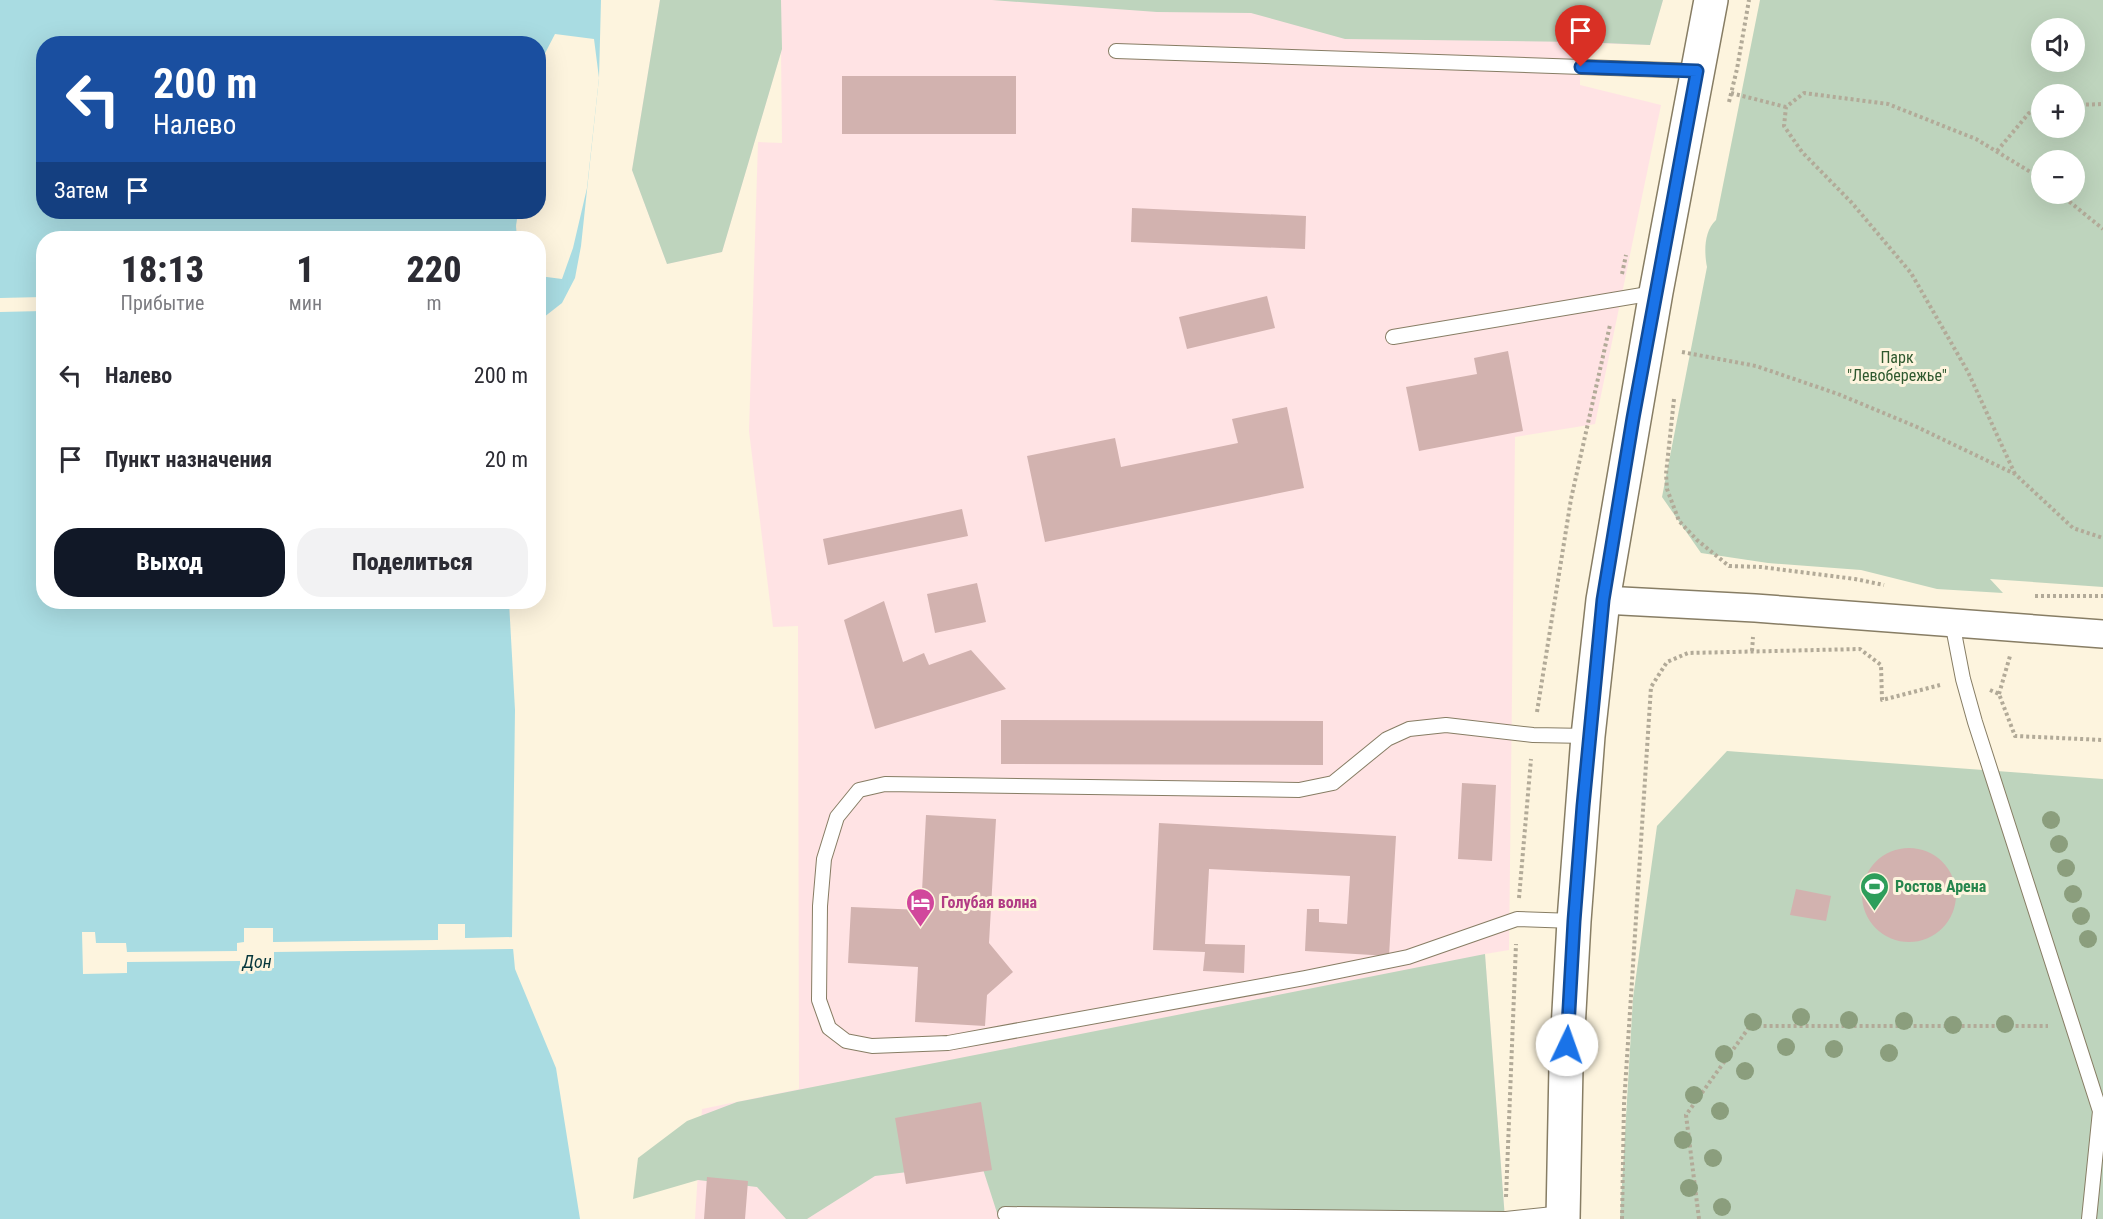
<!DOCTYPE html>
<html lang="ru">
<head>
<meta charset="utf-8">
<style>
	:root { --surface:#fff; --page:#f2f2f3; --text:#2b2b33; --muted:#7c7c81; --accent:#111827 }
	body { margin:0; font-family:"Roboto Condensed",sans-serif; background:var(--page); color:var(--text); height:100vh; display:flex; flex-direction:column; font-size:22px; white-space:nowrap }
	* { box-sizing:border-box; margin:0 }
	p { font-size:20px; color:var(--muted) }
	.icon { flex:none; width:33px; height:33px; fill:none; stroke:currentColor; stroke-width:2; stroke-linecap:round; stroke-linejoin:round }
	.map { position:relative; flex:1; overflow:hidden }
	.drawer { position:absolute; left:36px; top:231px; width:510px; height:378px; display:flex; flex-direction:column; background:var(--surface); border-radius:24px; box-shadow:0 6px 24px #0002 }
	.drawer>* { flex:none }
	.banner { position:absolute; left:36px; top:36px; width:510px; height:183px; border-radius:24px; box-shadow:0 6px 24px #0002; background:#1a4fa0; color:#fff; overflow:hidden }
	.fabs { position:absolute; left:2031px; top:18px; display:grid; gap:12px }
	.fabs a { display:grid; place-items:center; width:54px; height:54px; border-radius:50%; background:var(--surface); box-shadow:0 6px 24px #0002; font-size:30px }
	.pin { position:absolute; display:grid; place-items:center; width:51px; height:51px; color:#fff; margin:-62px -26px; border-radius:50% 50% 50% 0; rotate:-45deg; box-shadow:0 0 6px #0007 }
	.pin .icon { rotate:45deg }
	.me { position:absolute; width:66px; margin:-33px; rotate:3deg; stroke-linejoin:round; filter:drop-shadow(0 0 4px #0008) }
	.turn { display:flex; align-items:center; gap:21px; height:126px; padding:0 18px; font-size:27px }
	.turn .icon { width:78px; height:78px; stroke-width:2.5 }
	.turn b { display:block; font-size:42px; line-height:51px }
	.then { display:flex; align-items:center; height:57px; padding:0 18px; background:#0003; gap:12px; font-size:22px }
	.eta { display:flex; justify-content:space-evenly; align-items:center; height:102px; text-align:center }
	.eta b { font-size:36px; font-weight:800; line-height:42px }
	.cta { display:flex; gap:12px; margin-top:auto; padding:12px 18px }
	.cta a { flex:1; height:69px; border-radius:24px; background:var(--accent); color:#fff; font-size:24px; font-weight:800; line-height:69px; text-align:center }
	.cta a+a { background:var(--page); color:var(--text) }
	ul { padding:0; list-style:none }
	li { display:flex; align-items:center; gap:18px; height:84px; padding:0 18px }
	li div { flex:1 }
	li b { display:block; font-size:22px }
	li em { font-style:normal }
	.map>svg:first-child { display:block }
	.commercial { fill:#ffe3e4 }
	.green { fill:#bed4bd; fill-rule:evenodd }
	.water { fill:#a9dce2; fill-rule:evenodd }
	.pier { fill:#fdf4de }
	.building { fill:#d2b2af }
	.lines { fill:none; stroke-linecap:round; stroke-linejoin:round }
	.service-casing { stroke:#877d64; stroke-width:16 }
	.minor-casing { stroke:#877d64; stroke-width:30 }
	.secondary-casing { stroke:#877d64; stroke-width:36 }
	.path { stroke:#b2aa98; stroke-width:4; stroke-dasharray:3 3; stroke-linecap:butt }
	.service { stroke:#fff; stroke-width:14 }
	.minor { stroke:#fff; stroke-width:27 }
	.secondary { stroke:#fff; stroke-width:33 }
	.tree { fill:#8b9e7d }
	.route-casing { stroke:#114b97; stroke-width:15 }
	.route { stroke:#1a73e8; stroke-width:10 }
	.labels { text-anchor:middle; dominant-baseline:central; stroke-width:6; stroke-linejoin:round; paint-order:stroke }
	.park-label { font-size:16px; fill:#2e582e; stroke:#fdf4de }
	.leisure-label { font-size:16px; font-weight:bold; fill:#27864d; stroke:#fdf4de; text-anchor:start }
	.hotel-label { font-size:16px; font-weight:bold; fill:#b23c85; stroke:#fdf4de; text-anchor:start }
	.water-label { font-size:18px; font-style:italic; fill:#06373c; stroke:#fdf4de }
</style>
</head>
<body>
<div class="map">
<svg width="2103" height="1219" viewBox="0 0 2103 1219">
	<rect width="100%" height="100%" fill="#fdf4de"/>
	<!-- commercial -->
	<path class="commercial" d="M660,0H1663L1650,45L1580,43V85L1661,105L1595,424L1515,437L1509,950L1485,954L1505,1219H695L702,1109L799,1089L798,626L773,627L749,431L758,142L782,143L781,52L722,252L667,264L632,170Z"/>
	<!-- green -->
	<path class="green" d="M660,0H781L782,49L722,252L667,264L632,170Z
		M992,0H1663L1650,45L1580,42L1345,39L1251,13L1157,12Z
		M1760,0H2103V587L1990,579L2003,593L1937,589L1861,570L1768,563L1701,553L1662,497L1707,267C1704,252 1704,231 1716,220ZM2042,28H2074V62H2042ZM2042,94H2074V128H2042ZM2042,160H2074V194H2042Z
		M1727,751L2103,779V1219H1620L1633,998L1657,826Z
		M1485,954L1505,1219H999L981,1163L875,1176L807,1219H786L757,1187L698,1180L633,1199L638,1158L687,1121L737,1102Z"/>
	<!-- water -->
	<path class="water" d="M0,0H601L599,78L581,246L575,278L562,303L539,321L538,238H44V602H509L515,710L512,937L515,969L556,1068L580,1219H0ZM44,44H538V212H44Z"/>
	<!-- pier -->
	<path class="pier" d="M555,34L594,39L599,78L587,188L573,248L562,279L539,276L538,238H517L516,226L518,212H538L539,74L540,63Z
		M43,297V311L0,312V298Z
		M438,924H465V938L515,937L516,949L274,952V968L240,969V961L127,962V973L83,974L82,932H95L96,943H126L127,952L237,951V943L244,942V928H273V942L438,940Z"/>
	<!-- building -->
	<path class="building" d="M842,76H1016V134H842Z
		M1132,208L1306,216L1305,249L1131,242Z
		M1267,296L1275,328L1187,349L1179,317Z
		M1508,351L1523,431L1419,451L1406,387L1477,374L1474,358Z
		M1287,407L1304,488L1045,542L1027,456L1115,438L1121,467L1238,443L1232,419Z
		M962,509L968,536L828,565L823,539Z
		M977,583L986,622L935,633L927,594Z
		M884,601L903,662L924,653L929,665L971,650L1006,689L875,729L844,620Z
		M1001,720L1323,721V765L1001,764Z
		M1462,783L1496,785L1492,861L1458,859Z
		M926,815L996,819L989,943L1013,972L987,995L985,1026L915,1022L918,967L848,963L851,907L921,910Z
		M1159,823L1396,836L1389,956L1305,951L1307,909H1319V922L1347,924L1350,876L1209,869L1205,944L1245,945L1244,973L1203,971L1205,952L1153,950Z
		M1862 895a47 47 0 1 1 94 0a47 47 0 1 1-94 0Z
		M1796,889L1831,896L1826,921L1790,915Z
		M981,1102L992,1170L906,1184L895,1118Z
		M707,1177L748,1181L745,1219H704Z"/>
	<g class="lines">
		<defs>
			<path id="service" d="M1116,51L1697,71
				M1393,337L1654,293
				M1952,622L1963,679L1975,722L2100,1111L2089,1219
				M1574,921L1517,919L1408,957L1305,978L948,1043L872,1046L846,1041L829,1028L819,1000L820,906L824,859L837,817L859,790L885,784L1299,790L1333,783L1387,739L1409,729L1446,725L1533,735L1588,736
				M1005,1214L1506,1219L1563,1213"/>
			<path id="minor" d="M1603,600L1755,608L2103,634"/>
			<path id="secondary" d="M1563,1219L1566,1066L1574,921L1588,736L1603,600L1656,292L1711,0"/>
		</defs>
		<!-- service casing -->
		<use href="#service" class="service-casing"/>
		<!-- minor casing -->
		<use href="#minor" class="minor-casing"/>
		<!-- secondary casing -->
		<use href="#secondary" class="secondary-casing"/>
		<!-- path -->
		<path class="path" d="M1731,93L1786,107
			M1729,102L1737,69L1749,0
			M2074,105L2103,104
			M1997,151L2029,113L2042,107
			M2060,194L2103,229
			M1622,274L1626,255
			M1682,352L1756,366L1838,394L1917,427L2015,474L2073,528L2103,538
			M1674,399L1666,474L1667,489L1679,521L1697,540L1729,566L1761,567L1855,579L1884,585
			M2015,474L1968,372L1911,273L1852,203L1802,152L1784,126L1786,107L1804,93L1888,104L1976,139L2042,179
			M2035,596H2103
			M1752,651L1753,637
			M1990,690L1999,694L2015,736L2103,740
			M1999,694L2010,656
			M1537,712L1571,499L1610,325
			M1519,898L1531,759
			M1506,1197L1516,944
			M1622,1219L1624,1104L1651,687L1667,662L1688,653L1860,649L1881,665L1882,700L1940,685
			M1699,1219L1686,1115L1750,1026H2048"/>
		<!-- service -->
		<use href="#service" class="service"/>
		<!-- minor -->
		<use href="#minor" class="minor"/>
		<!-- secondary -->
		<use href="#secondary" class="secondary"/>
	</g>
	<!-- trees -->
	<g class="tree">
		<circle cx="2051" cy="820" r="9"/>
		<circle cx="2059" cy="844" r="9"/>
		<circle cx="2066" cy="868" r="9"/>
		<circle cx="2073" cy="894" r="9"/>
		<circle cx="2081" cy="916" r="9"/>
		<circle cx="2088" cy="939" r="9"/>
		<circle cx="1801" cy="1017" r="9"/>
		<circle cx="1849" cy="1020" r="9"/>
		<circle cx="1904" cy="1021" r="9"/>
		<circle cx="1753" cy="1022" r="9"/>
		<circle cx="2005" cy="1024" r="9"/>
		<circle cx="1953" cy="1025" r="9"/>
		<circle cx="1786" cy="1047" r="9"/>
		<circle cx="1834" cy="1049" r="9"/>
		<circle cx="1889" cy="1053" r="9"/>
		<circle cx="1724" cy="1054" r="9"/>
		<circle cx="1745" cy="1071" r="9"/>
		<circle cx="1694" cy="1095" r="9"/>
		<circle cx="1720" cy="1111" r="9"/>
		<circle cx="1683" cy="1140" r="9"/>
		<circle cx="1713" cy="1158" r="9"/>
		<circle cx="1689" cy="1188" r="9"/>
		<circle cx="1722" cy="1207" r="9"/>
	</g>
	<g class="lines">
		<defs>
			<path id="route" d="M1567,1045L1574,921L1583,806L1603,600L1633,418L1697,71L1581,67"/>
		</defs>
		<!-- route casing -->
		<use href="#route" class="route-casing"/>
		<!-- route -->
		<use href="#route" class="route"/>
	</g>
	<!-- icons -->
	<defs>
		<symbol id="stadium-pin" viewBox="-11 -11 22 30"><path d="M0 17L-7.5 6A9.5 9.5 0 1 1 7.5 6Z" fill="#2e9e5b" stroke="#fdf4de"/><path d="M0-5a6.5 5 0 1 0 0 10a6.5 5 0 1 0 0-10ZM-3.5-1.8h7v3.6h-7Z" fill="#fff"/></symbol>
		<symbol id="hotel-pin" viewBox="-11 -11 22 30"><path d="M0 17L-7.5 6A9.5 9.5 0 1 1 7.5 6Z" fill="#d1479c" stroke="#fdf4de"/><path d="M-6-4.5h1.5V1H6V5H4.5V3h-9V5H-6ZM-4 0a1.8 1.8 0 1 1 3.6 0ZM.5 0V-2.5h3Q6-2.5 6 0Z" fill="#fff"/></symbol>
	</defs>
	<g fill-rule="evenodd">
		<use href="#stadium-pin" x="1858" y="870" width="33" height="45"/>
		<use href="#hotel-pin" x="904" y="886" width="33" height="45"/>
	</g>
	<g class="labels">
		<!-- park labels -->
		<g class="park-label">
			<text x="1897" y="357">Парк<tspan x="1897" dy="18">"Левобережье"</tspan></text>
		</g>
		<!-- leisure labels -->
		<g class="leisure-label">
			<text x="1895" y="886">Ростов Арена</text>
		</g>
		<!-- hotel labels -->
		<g class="hotel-label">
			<text x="941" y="902">Голубая волна</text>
		</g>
		<!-- water labels -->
		<g class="water-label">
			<text x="257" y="961">Дон</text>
		</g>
	</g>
</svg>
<div class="fabs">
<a><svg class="icon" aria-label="sound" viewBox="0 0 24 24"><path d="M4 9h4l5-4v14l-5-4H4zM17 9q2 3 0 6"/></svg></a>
<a>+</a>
<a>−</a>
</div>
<div class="pin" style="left:1581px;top:67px;background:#d93025"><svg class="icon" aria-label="arrive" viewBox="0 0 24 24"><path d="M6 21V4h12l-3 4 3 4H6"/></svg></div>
<svg class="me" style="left:1567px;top:1045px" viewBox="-20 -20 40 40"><circle r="19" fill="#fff"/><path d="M0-13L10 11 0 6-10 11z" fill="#1a73e8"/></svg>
<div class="banner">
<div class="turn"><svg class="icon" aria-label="left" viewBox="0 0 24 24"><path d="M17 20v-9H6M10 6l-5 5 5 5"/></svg><div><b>200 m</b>Налево</div></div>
<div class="then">Затем<svg class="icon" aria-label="arrive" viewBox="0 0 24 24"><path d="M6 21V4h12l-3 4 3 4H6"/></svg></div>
</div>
<section class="drawer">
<div class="eta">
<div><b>18:13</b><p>Прибытие</p></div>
<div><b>1</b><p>мин</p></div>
<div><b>220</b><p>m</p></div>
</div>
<ul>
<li><svg class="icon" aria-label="left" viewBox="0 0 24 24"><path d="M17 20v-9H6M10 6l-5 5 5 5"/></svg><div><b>Налево</b></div><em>200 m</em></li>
<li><svg class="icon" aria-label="arrive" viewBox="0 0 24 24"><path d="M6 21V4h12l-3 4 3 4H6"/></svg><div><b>Пункт назначения</b></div><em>20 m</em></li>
</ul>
<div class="cta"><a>Выход</a><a>Поделиться</a></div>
</section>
</div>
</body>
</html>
